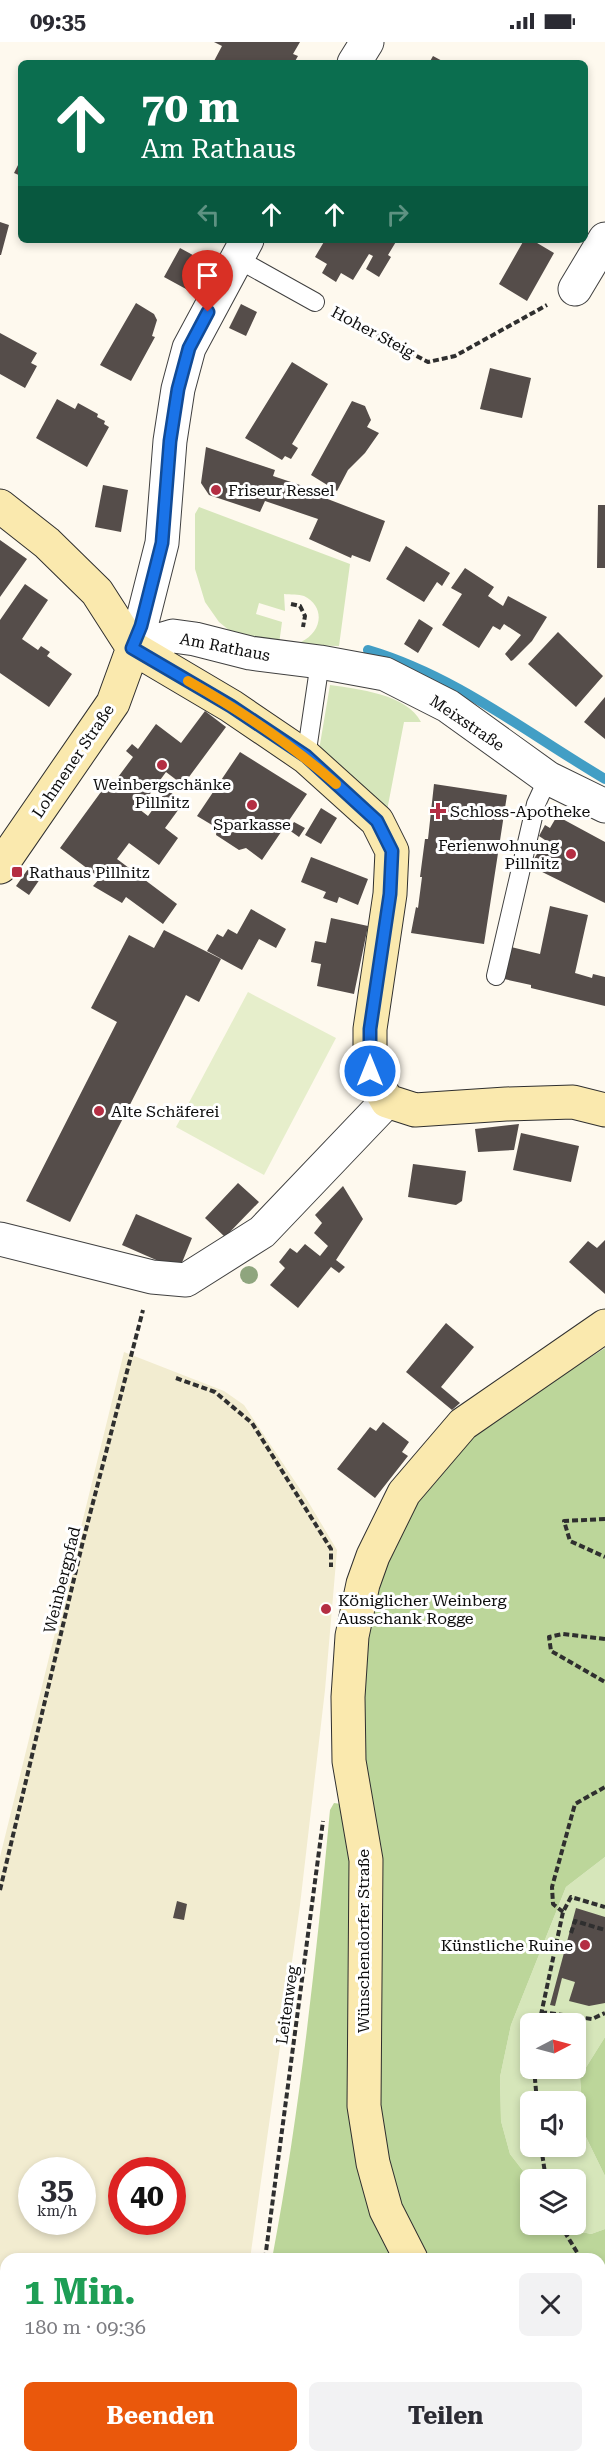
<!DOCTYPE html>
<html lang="de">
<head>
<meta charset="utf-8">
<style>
	:root { --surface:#fff; --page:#f2f2f3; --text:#2b2b33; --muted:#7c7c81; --accent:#ea580c }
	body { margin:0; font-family:"Roboto Serif",serif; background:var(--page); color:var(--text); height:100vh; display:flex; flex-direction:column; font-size:22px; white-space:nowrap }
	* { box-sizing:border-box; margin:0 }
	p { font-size:20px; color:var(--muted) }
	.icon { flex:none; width:33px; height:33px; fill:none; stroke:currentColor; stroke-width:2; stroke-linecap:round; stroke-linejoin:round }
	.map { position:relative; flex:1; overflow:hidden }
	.side { position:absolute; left:0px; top:2211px; width:606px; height:210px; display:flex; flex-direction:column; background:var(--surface); border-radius:18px 18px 0 0; box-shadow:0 3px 9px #0003 }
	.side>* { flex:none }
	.banner { position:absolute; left:18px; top:18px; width:570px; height:183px; border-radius:9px; box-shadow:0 3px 9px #0003; background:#0b6e4f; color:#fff; overflow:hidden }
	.needle { width:39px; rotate:84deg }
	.controls { position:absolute; left:520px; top:1971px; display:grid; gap:12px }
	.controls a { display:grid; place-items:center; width:66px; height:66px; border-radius:9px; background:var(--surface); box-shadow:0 3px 9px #0003; font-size:30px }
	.speed { position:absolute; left:18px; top:2115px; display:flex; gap:12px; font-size:30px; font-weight:700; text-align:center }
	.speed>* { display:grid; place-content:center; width:78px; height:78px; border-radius:50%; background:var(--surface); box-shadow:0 3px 9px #0003; line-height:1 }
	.speed small { font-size:15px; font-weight:400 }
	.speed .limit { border:9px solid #d22; background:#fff; color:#111 }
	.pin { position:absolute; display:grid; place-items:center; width:51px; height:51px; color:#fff; margin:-62px -26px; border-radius:50% 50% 50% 0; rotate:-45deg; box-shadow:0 0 6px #0007 }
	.pin .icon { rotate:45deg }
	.me { position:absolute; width:66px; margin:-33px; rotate:0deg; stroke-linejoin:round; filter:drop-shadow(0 0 4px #0008) }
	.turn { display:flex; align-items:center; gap:21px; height:126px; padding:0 24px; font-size:27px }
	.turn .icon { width:78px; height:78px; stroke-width:2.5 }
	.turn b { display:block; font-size:42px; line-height:51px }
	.lanes { display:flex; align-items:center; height:57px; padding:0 24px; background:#0003; justify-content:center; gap:30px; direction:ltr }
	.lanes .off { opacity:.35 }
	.round { display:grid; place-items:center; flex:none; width:63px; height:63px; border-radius:9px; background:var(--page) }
	.head { display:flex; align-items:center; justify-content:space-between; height:102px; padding:0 24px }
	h1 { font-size:36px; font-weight:700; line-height:45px; color:#1e9e55 }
	.cta { display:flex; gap:12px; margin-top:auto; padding:12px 24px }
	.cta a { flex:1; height:69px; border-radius:9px; background:var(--accent); color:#fff; font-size:24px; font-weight:700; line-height:69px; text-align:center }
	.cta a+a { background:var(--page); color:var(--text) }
	.status { display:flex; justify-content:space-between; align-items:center; height:42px; padding:0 30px; background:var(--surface); direction:ltr }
	.status svg { height:16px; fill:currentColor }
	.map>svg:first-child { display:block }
	.farmland { fill:#f2ecd0; fill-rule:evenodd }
	.green { fill:#d6e6ba; fill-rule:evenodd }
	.forest { fill:#bcd69a }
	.pitch { fill:#e6eecb }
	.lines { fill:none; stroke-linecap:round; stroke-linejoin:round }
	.stream { stroke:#429ec5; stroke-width:10 }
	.building { fill:#554d4a }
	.lane-casing { stroke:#404040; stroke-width:20 }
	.street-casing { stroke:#404040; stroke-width:35 }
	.secondary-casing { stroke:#2f2f2f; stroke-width:35 }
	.path { stroke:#2f2f2f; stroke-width:4; stroke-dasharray:6 3; stroke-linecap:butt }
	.lane { stroke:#fff; stroke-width:18 }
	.street { stroke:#fff; stroke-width:33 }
	.secondary { stroke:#fae9ae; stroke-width:33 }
	.tree { fill:#8fa57e }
	.route-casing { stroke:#114b97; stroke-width:15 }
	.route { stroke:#1a73e8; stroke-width:10 }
	.slow { stroke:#f59e0b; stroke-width:10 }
	.poi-dot { fill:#b42e43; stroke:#fff; stroke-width:2 }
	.labels { text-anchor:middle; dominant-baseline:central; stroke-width:6; stroke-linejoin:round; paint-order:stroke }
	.street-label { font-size:16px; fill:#0d0d0d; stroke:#fff }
	.poi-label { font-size:16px; fill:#0d0d0d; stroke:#fff; text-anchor:start }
</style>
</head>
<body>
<div class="status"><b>09:35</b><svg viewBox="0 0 49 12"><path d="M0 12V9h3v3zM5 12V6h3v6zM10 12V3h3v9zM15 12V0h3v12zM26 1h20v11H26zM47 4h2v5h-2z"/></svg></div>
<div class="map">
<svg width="605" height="2421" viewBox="0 0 605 2421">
	<rect width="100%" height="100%" fill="#fef9ee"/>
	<!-- farmland -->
	<path class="farmland" d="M124,1310L224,1349L244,1363L306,1456L337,1508L325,1648L300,1863L250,2217H6V2415H239V2421H0V1815ZM32,2128H82V2180H32ZM122,2128H172V2180H122Z"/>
	<!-- green -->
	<path class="green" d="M199,465L350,522L339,604L301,603V600C322,590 326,565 304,554C299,552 290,553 284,552L285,569L259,561L256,572L282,580L279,602L235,593L219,580L205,560L195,527V472Z
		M330,643C357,647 407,652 421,680H404L385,779L318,714Z
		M605,1815V1995L580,2035L584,2091L605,2134V2187L591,2192L568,2187L564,2183L576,2182V2138L531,2139L510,2112L501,2079L500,2035L511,1983L566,1845ZM531,1982H576V2026H531ZM531,2060H576V2104H531Z"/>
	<!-- forest -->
	<path class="forest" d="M605,1306V1815L566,1845L511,1983L500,2035L501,2079L510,2112L531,2139V2182L564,2183L568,2187L591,2192L605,2187V2421H592L588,2415H600V2217H424L393,2153L381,2092L362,1666L367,1587L374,1551L415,1459L471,1391Z
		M334,1761L341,1762L354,1825L353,1930L398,2217H272C300,2069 316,1918 330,1768Z
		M605,1995V2134L584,2091L580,2035Z
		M357,2415H553L557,2421H356Z"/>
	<!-- pitch -->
	<path class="pitch" d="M248,950L336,996L264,1133L176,1085Z"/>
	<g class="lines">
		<!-- stream -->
		<path class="stream" d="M368,608C456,634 527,691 605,737"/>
	</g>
	<!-- building -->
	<path class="building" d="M214,0H300L293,12L298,14L294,21H213L222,4Z
		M433,14L446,21H429Z
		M21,117V134L14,131Z
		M0,180L9,183L1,213H0Z
		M325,198H397L388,213L391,215L379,235L366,227L373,214L369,212L353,238L341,231L336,240L322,231L327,222L315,215Z
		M524,198H532L554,211L527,259L499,242Z
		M180,206L213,224L197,253L164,235Z
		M136,261L154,272L157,278L152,294L155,295L131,339L100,323Z
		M241,262L257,270L246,294L229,286Z
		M0,291L37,311L31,321L37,324L25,346L0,332Z
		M292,320L328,342L292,402L298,406L291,417L285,414L282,418L245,396Z
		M490,326L531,336L522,376L480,367Z
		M57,357L75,367L78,361L98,372L97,375L105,379L104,382L109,385L87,425L36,396Z
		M352,359L365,364L371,378L367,385L379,391L365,411L348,428L337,449L311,433Z
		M206,405L275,428L273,434L327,452L325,456L385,479L370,520L352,513L351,516L309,497L318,477L265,459L260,470L209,453L201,441Z
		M103,443L128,448L121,490L95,485Z
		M598,463H605V526H597Z
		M0,498L27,517L0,555Z
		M406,504L450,531L442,544L437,540L424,560L386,537Z
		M465,526L494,545L488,554L503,564L508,554L547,575L532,599L513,618L511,619L505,612L521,593L504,582L500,588L493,584L479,606L442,583L462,552L451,546Z
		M25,542L48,558L22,597L38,608L41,604L50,610L47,614L72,632L49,665L0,631V578Z
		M419,577L433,586L418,611L404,602Z
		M558,590L603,634L576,665L528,622Z
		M605,655V697L584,680Z
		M205,669L226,685L183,743L166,730L139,767L148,774L167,748L184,760L165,786L178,796L159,823L129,801L117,817L177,862L163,882L126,855L122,861L93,844L100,836L60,806L106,743L110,746L133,715L126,709L132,702L138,707L156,682L181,701Z
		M240,710L307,752L262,818L246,806L239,808L216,793L217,786L197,774Z
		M434,742L507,753L484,902L411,891L416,865L418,866L422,835H420L425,797H428Z
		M321,766L337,776L321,802L305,793Z
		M557,774L605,800V861L530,824L545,798L539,794L545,783L550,786Z
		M294,780L305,786L299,795L289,788Z
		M311,815L368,837L358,863L339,855L337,861L323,856L326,850L301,840Z
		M28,827L40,837L29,853L16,844Z
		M550,864L588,873L575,931L592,936L593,932L605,935V964L531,946V943L504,937L511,905L540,912Z
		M251,867L286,887L276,906L259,897L242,928L207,909L217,892L223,895L228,887L237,892Z
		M331,876L368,884L354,952L317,944L321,922L311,920L315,899L326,901Z
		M164,888L221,917L199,960L186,953L70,1180L26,1159L117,980L91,966L129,893L154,906Z
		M519,1082L514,1108L478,1110L475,1087Z
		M521,1091L579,1104L571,1140L513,1128Z
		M413,1122L466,1129L462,1159L456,1163L408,1155Z
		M238,1141L259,1160L225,1195L205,1176Z
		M343,1144L363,1177L336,1218L345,1225L339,1231L331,1225L298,1266L270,1243L285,1226L279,1220L290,1206L297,1211L305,1202L320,1214L328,1204L314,1191L322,1181L315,1173Z
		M136,1172L192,1196L179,1228L122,1203Z
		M605,1198V1252L569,1220L588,1199L597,1206Z
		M446,1281L474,1305L441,1345L460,1361L452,1368L406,1330Z
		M383,1380L409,1400L402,1410L408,1414L375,1456L337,1427L370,1385L376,1389Z
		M177,1859L187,1862L184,1878L173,1876Z
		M576,1866L605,1875V1961L589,1964L569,1959L575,1940L562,1936L555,1964L550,1963Z
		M49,2415H63L61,2421H47Z"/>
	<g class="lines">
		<defs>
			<path id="lane" d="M236,216L315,260
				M306,715L320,620
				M496,934L536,762L548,736"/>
			<path id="street" d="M354,21L367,0
				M575,247L605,197
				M133,606L173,594L195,597L250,611L320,620L385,632L448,664L548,736L605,764
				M133,606L141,584L162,501L170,399L178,347L189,306L247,198
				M0,1197L152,1235L186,1238L262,1190L387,1059"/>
			<path id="secondary" d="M0,464L47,501L97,550L133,606L231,664L306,715L377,779L392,809L390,852L370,987V1029L387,1059L415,1068L506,1062L573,1060L605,1068
				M0,825L113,661L133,606
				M411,2217L386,2168L373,2121L364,2064L366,1818L349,1719L348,1655L352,1594L363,1542L373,1514L404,1451L463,1382L605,1284
				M569,2415L573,2421"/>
		</defs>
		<!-- lane casing -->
		<use href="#lane" class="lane-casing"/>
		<!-- street casing -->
		<use href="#street" class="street-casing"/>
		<!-- secondary casing -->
		<use href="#secondary" class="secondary-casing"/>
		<!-- path -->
		<path class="path" d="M337,272L428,320L455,314L547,263
			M291,562L300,564L305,574L303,585
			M176,1336L215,1350L252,1381L331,1507V1525
			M605,1477L564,1479L570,1499L605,1515
			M605,1597L563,1592L549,1595L551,1609L605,1640
			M0,1848L83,1499L143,1268
			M563,1870L553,1862L552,1845L575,1762L605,1745
			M571,1891L575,1879L605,1888
			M541,1970L592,1977L605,1971
			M539,1982L563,1870L571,1855L605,1865
			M534,2026L537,2060
			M541,2104L546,2138
			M560,2182L581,2217
			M265,2217L323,1779
			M600,2246L605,2254
			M261,2421L265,2415
			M331,2421L334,2415"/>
		<!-- lane -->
		<use href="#lane" class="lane"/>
		<!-- street -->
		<use href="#street" class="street"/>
		<!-- secondary -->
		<use href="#secondary" class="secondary"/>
	</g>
	<!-- trees -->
	<circle class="tree" cx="249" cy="1233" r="9"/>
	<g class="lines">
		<defs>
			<path id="route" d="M208,270L189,306L178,347L170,399L162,501L141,584L132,606L231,664L306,714L377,779L392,809L390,852L370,987V1029"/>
		</defs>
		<!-- route casing -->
		<use href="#route" class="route-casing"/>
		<!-- route -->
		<use href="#route" class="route"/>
		<!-- slow -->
		<path class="slow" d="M188,639C241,669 291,702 336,742"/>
	</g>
	<!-- markers -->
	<g class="poi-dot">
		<circle cx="216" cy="448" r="6"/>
		<circle cx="162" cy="723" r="6"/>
		<circle cx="252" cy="763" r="6"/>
		<path d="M435 760h6v6h6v6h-6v6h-6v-6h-6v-6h6z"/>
		<circle cx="571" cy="812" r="6"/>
		<rect x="11" y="824" width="12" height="12" rx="3"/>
		<circle cx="99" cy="1069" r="6"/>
		<circle cx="326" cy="1567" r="6"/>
		<circle cx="585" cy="1903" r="6"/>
	</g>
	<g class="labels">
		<!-- street labels -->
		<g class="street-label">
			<text transform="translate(373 290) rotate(28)">Hoher Steig</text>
			<text transform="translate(225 605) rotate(11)">Am Rathaus</text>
			<text transform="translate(467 681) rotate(34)">Meixstraße</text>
			<text transform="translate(73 719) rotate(-56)">Lohmener Straße</text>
			<text transform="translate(62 1538) rotate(-76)">Weinbergpfad</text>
			<text transform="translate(363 1899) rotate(-90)">Wünschendorfer Straße</text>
			<text transform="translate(287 1963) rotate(-82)">Leitenweg</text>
		</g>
		<!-- poi labels -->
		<g class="poi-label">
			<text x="228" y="448">Friseur Ressel</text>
			<text x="162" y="742" text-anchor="middle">Weinbergschänke<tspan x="162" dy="18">Pillnitz</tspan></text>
			<text x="450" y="769">Schloss-Apotheke</text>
			<text x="252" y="782" text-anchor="middle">Sparkasse</text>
			<text x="559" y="803" text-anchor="end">Ferienwohnung<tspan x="559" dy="18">Pillnitz</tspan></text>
			<text x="29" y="830">Rathaus Pillnitz</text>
			<text x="111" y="1069">Alte Schäferei</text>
			<text x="338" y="1558">Königlicher Weinberg<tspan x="338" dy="18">Ausschank Rogge</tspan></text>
			<text x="573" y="1903" text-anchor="end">Künstliche Ruine</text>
		</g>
	</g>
</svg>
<div class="controls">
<a><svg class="needle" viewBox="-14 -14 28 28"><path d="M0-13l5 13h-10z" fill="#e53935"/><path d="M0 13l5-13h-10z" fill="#7c7c81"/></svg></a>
<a><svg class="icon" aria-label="sound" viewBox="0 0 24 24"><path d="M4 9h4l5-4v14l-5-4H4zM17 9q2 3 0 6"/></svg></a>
<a><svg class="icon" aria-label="layers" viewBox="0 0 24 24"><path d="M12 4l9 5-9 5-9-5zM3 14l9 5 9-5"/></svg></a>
</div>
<div class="speed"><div>35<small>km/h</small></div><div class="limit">40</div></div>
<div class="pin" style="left:208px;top:270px;background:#d93025"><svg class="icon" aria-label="arrive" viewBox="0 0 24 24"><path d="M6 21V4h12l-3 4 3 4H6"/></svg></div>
<svg class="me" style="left:370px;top:1029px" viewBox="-20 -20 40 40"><circle r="17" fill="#1a73e8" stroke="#fff" stroke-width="3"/><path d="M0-11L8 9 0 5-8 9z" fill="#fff"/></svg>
<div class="banner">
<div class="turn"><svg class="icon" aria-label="ahead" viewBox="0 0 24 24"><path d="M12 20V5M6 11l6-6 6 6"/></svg><div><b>70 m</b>Am Rathaus</div></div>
<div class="lanes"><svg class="icon off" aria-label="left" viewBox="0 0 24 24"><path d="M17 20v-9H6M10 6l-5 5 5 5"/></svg><svg class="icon" aria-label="ahead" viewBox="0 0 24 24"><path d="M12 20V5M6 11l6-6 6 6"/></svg><svg class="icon" aria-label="ahead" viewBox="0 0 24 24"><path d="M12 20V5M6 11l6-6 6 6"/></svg><svg class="icon off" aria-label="right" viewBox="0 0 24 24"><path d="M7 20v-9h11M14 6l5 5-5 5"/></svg></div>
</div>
<section class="side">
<div class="head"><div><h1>1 Min.</h1><p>180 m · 09:36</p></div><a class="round"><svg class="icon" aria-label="close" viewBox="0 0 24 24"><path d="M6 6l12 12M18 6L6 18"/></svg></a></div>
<div class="cta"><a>Beenden</a><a>Teilen</a></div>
</section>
</div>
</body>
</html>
